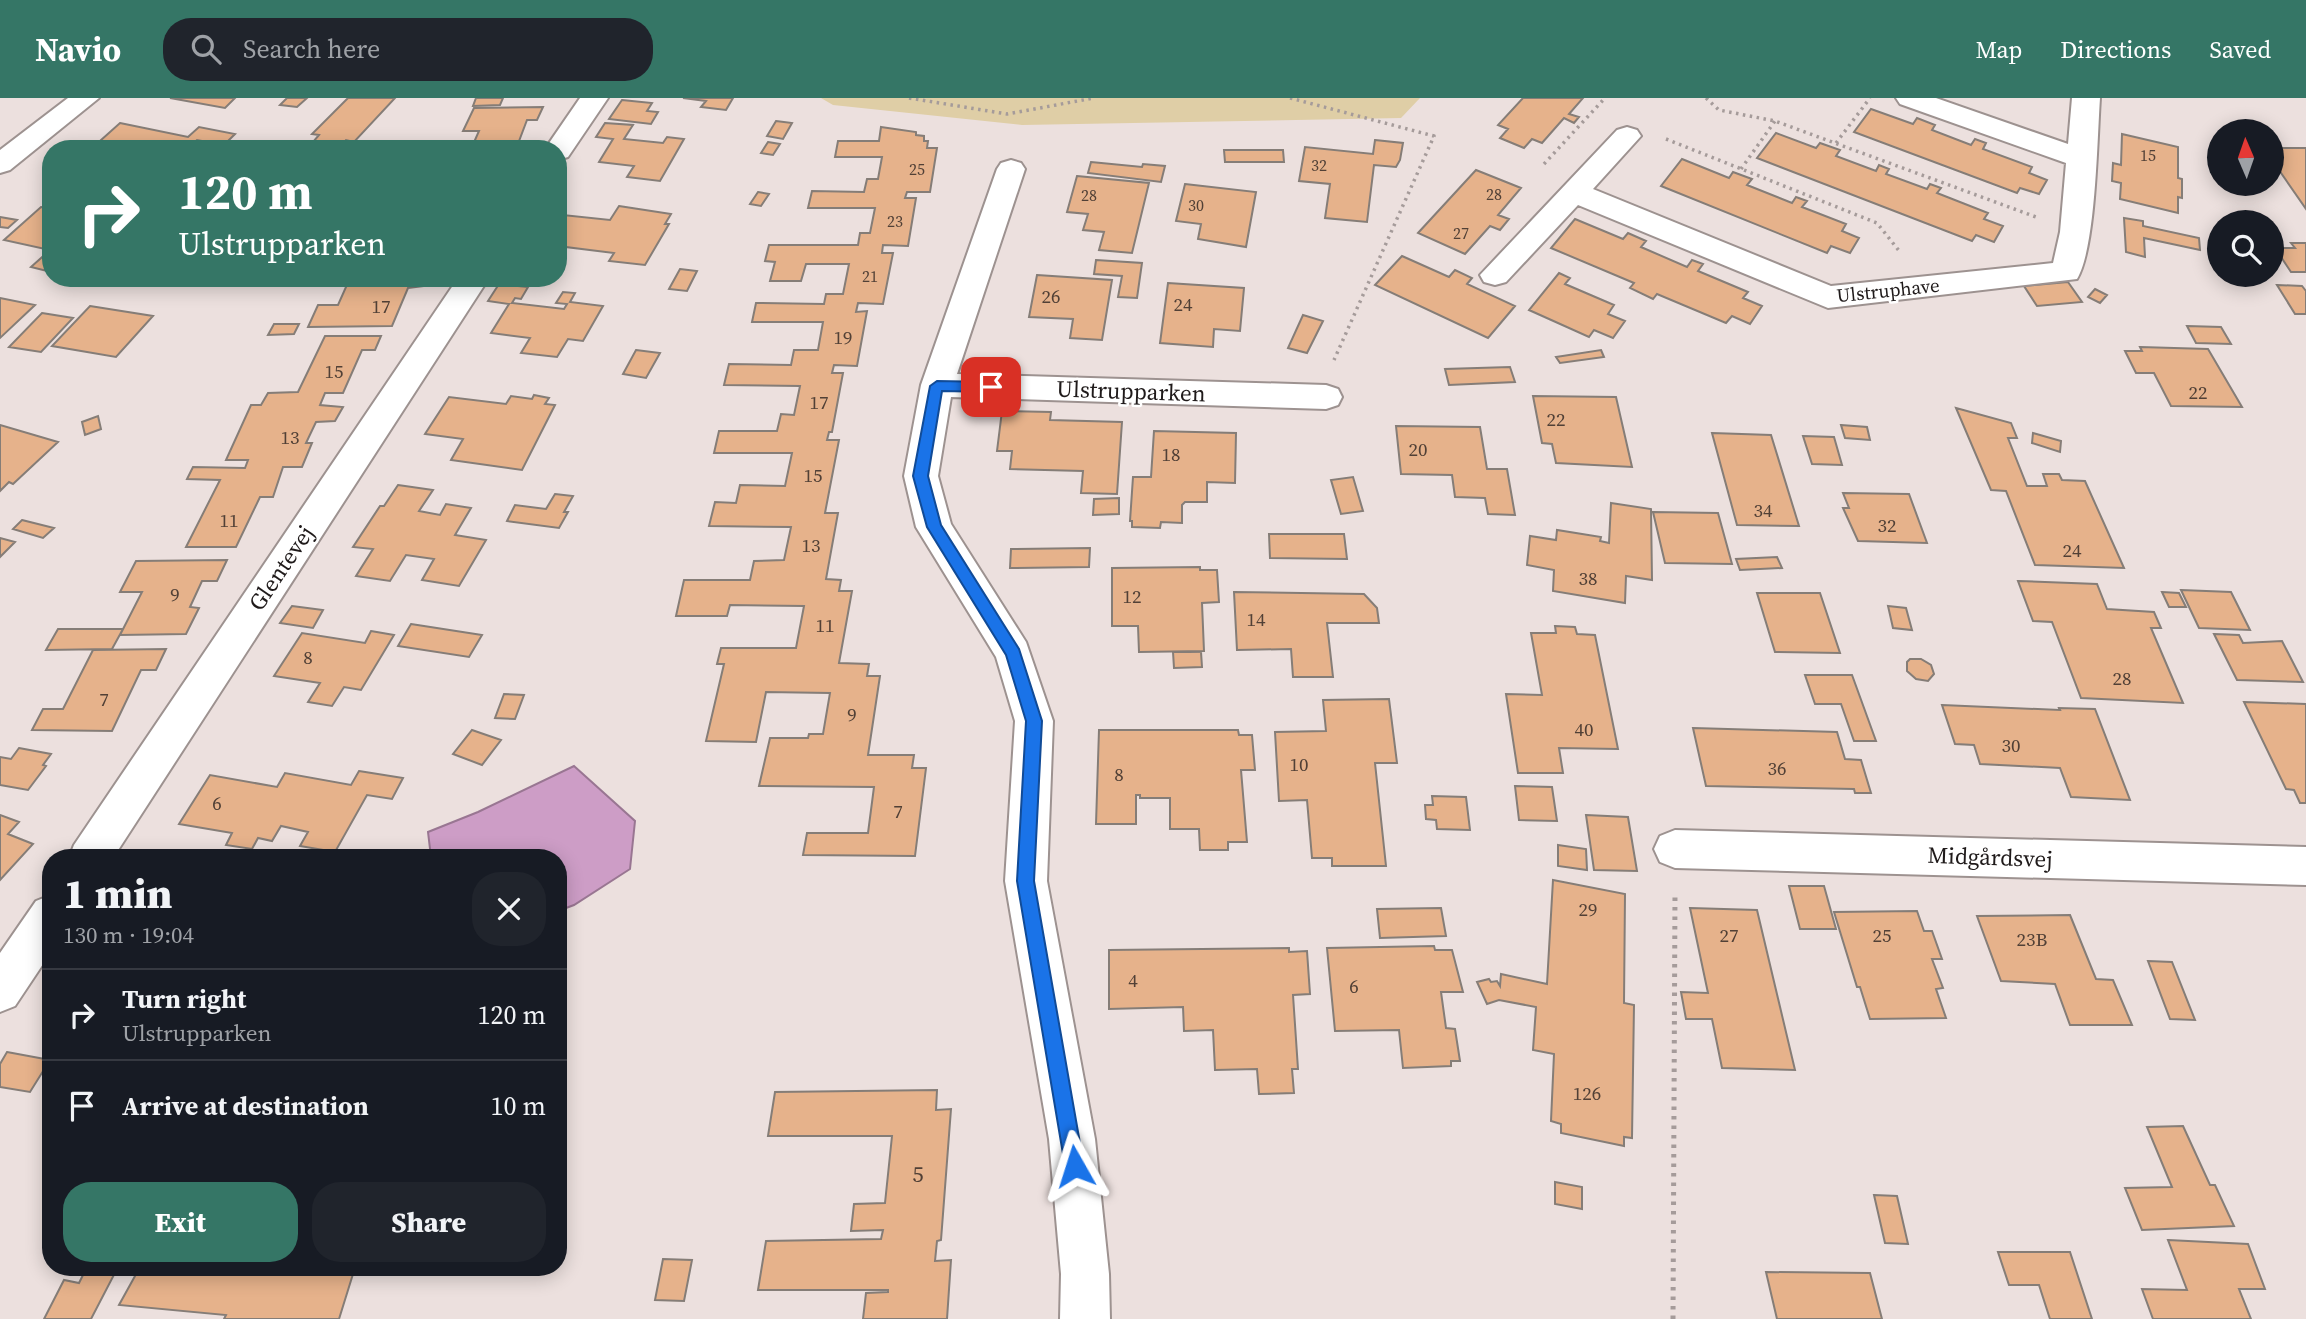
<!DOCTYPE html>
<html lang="en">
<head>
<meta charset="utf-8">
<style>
	:root { --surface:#171b24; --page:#20242c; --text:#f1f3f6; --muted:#9ea1a6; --line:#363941; --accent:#357666 }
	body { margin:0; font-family:"Source Serif 4",serif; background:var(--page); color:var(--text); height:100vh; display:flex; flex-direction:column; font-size:26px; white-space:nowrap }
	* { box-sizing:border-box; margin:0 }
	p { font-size:23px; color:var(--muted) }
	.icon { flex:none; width:38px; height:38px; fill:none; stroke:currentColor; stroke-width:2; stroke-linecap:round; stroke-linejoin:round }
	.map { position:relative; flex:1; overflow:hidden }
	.drawer { position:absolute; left:42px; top:751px; width:525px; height:427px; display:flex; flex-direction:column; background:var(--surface); border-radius:28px; box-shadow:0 4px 18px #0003 }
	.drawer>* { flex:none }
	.guide { position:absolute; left:42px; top:42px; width:525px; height:147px; border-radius:28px; box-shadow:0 4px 18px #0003; background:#357666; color:#fff; overflow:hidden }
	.needle { width:46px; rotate:358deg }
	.fabs { position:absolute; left:2207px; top:21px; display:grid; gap:14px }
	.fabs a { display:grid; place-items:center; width:77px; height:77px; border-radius:50%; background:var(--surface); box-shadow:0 4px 18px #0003; font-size:35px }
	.pin { position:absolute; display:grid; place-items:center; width:60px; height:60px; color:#fff; margin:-30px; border-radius:14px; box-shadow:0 4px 10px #0006 }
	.me { position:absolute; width:77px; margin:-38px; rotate:354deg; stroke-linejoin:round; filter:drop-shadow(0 0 5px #0008) }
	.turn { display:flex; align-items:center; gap:24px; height:147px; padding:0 21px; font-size:32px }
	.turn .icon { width:91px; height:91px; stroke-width:2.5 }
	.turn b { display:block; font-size:49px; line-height:60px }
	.round { display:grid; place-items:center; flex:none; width:74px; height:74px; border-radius:28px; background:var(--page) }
	.overview { display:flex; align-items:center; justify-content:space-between; height:119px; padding:0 21px }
	h1 { font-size:42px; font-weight:800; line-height:52px }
	.button { display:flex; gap:14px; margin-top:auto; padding:14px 21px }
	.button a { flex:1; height:80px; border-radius:28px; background:var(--accent); color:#fff; font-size:28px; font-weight:800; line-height:80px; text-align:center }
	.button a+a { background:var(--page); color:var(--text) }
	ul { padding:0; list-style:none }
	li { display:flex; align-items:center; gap:21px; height:91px; padding:0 21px; border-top:2px solid var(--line) }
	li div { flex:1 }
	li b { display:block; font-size:26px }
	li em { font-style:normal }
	header { display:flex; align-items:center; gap:42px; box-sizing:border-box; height:98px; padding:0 35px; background:var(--accent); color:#fff }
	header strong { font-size:33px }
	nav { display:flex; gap:38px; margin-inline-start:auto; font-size:24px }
	.search { width:490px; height:63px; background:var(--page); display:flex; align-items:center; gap:18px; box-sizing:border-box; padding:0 24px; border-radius:28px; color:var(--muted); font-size:26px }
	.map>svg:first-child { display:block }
	.green { fill:#dfcea6 }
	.water { fill:#cd9dc6; stroke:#997692; stroke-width:2 }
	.building { fill:#e6b28b; stroke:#857d77; stroke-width:2 }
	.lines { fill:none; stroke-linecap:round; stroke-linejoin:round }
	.minor-casing { stroke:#9d9290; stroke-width:4 }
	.path-far1 { stroke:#a59b9a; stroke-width:3.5; stroke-dasharray:2.5 4.5; stroke-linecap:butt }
	.path { stroke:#a59b9a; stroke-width:5; stroke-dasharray:3.5 6; stroke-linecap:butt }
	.minor { fill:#fff; fill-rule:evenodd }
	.route { fill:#1a73e8; stroke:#114b97; stroke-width:2 }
	.labels { text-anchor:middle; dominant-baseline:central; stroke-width:5; stroke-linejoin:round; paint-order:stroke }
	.far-number-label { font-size:16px; fill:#514036 }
	.far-street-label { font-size:19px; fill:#1f1a1a; stroke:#fff }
	.number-label { font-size:19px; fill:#514036 }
	.street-label { font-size:23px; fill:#1f1a1a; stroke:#fff }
	.near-number-label { font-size:23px; fill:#514036 }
</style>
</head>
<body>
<header>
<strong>Navio</strong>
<div class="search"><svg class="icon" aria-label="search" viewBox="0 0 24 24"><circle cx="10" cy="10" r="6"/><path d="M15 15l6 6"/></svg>Search here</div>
<nav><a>Map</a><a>Directions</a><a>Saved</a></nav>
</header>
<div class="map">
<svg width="2306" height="1221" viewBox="0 0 2306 1221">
	<rect width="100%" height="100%" fill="#ece0de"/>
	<!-- green -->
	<path class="green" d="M821,0H1420L1401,20L1022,27L833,7Z"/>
	<!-- water -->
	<path class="water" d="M574,668L635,723L630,771L574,807L558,813V760L431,759L428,734L478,714Z"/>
	<!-- building -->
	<path class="building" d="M170,0H235L225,10Z
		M287,0H307L297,9L280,7Z
		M348,0H395L354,44L346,42L340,49L313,44L319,37L312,36Z
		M476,0H503L500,7L473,8Z
		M683,0H733L726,12L701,9L706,3Z
		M1523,0H1583L1569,16L1579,19L1574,25L1564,20L1542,45L1532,41L1524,50L1500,40L1508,31L1498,27Z
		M622,2L652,5L647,13L658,14L651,26L609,21Z
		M543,9L537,22H527L516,51H471L479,33H463L474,10Z
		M1871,11L1913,26L1917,20L1935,27L1932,32L1971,47L1975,41L1986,45L1983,51L2032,69L2029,75L2047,82L2039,96L2020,90L2017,95L1854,34Z
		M776,23L792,25L783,41L767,38Z
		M120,25L188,39L199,29L235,36L224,47L197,42L188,51H91Z
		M605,25L633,27L624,41L663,45L667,39L684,41L660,83L627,79L634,68L599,64L613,41L596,39Z
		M881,29L916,34V37L924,38V43H928L927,50H937L930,94H907L905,100H916L908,148L883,147L882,155H893L883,206L858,205L856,214L867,213L857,268L834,267L832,275H843L832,334H829L827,342H839L825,415H838L826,481L841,482L839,493H852L839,565L869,566L867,578H880L868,657H914L912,670H926L915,758L803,757L807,735H868L874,689L759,688L770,640H808L809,636H823L830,595L766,594L756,644L706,643L724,566H717L721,550H796L804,508L730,507L727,518H676L684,482H750L754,463L784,462L791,429L709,428L715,404L736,405L740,387L785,388L792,355H714L719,333H777L781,316L794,317L800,288L724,287L729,266L791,267L794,252H818L823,224H752L756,205L824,206L826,196H843L849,166H806L801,183H770L775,164L765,163L769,147H858L860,135H870L875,110H808L812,93L864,94L867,81H878L882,59H835L838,43H879Z
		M1776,35L1816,50L1820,45L1840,52L1836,58L1876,73L1879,67L1889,71L1886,76L1927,91L1930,86L1941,90L1937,95L1988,115L1984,121L2003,128L1994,144L1976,137L1972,143L1757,60Z
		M2122,36L2178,49V80L2182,81V100L2178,99V115L2120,101L2121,85L2112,83L2113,65L2121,67Z
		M1375,42L1403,45L1400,62L1396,69L1374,67L1367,124L1325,120L1330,86L1299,83L1305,49L1373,56Z
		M768,44L780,46L773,57L761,55Z
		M2272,50H2306V111L2272,62Z
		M1224,52H1283L1284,64H1225Z
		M1682,61L1729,80L1733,74L1752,81L1747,87L1792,105L1796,99L1807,103L1802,109L1846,126L1842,133L1859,140L1850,155L1831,148L1827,155L1661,88Z
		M1091,64L1142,69L1143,66L1165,68L1161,84L1088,75Z
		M1476,72L1521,90L1498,117L1509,121L1500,132L1490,128L1465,156L1418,135Z
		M1077,78L1149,85L1132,155L1099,152L1104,134L1083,132L1088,116L1067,114Z
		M1185,86L1256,94L1246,149L1198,141L1201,126L1176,123Z
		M758,94L769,96L761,108L750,106Z
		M619,108L671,116L665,126H669L645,167L609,163L614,155L558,148V124L563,117L610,122Z
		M41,109L51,111V174L31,169L50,152L4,142Z
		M0,119L17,122L8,130L0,129Z
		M2124,120L2143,123V128L2199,140L2200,152L2144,140L2145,159L2126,154Z
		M1575,121L1623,141L1628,135L1646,143L1641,149L1687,169L1692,162L1703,166L1698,173L1748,194L1743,200L1762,208L1750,226L1732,218L1726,225L1657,196L1653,201L1630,190L1634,185L1551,150Z
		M2291,145H2306V174H2291L2275,150H2295Z
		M1402,158L1449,179L1455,172L1472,180L1467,186L1515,208L1488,240L1375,187Z
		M1096,162L1142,165L1137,200L1118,199L1122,178L1094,176Z
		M680,171L697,173L687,193L669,191Z
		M1559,175L1570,180L1565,186L1614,207L1608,216L1625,223L1613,240L1594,232L1589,239L1529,212Z
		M1037,177L1112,182L1102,242L1070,240L1073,221L1029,219Z
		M350,180H434L431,187L408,190L392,228L308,229L318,207H338Z
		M2068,184L2082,204L2037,208L2024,188Z
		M1168,185L1244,190L1240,233L1214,231L1213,249L1160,245Z
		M499,186L528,189L521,201L515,200L512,205L564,211L567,206L556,205L563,194L575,195L570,204L603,208L583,243L568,241L557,259L521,255L530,240L491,235L509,206L488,203Z
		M2277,187L2302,188L2306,193V216H2295Z
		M2095,191L2107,197L2100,205L2088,199Z
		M0,200L35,207L0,240Z
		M90,208L153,218L116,259L52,248Z
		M42,215L73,220L41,254L9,249Z
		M1303,217L1323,223L1307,255L1288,250Z
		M274,226H299L294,236L268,237Z
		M2187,228L2221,229L2231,246L2196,245Z
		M325,238H381L375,252H362L343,295H325L320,307L343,309L335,323L316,324L306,345H312L302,369H283L273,399H260L236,449H186L220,382L187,381L193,369L245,370L248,362H226L251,307H261L268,295L298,294Z
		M2140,249L2208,251L2242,309L2171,308L2154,275H2136L2125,253H2142Z
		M636,252L660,255L646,280L623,276Z
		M1601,252L1604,259L1560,265L1556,259Z
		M1510,269L1515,284L1449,287L1445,271Z
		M534,297L549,300L545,306L555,307L522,372L451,362L463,341L425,336L449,299L506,306L511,298L532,301Z
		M1533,298L1616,299L1632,369L1556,365L1552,346L1542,345Z
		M1956,310L2011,325L2017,340H2008L2027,388H2047L2043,376H2059L2062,382L2085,383L2124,470L2035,467L2006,393L1991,392Z
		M1002,313L1051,314L1050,322L1122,324L1117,396L1081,395L1083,373L1010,371L1012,353H997Z
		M98,318L101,331L85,337L82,324Z
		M0,327L58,344L13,386L9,384L0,393Z
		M1841,327L1867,329L1870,342L1845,340Z
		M1396,328L1480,329L1487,371H1507L1515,417L1488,416L1485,400L1455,399L1452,377L1401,376Z
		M1154,333L1236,335L1235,385L1207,384V404H1185L1182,407V425L1161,424L1160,430L1132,429V423H1130L1133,379H1151Z
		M1712,335L1771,337L1799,428L1737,427Z
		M2033,335L2061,343L2060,354L2032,345Z
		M1803,338L1834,339L1842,367L1812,366Z
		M1353,379L1363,413L1341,416L1331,382Z
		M398,387L433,392L419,413L440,417L446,406L471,410L455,437L486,442L459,488L422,482L434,461L406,457L390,483L356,478L373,451L353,449L380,408H384Z
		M1843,395L1909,396L1927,445L1858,443L1843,410H1849Z
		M555,396L573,398L564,414H568L559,430L507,423L515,407L546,411Z
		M1119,400V416L1093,417L1094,401Z
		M1611,405L1651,411L1652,482L1626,478L1625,505L1553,493L1554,472L1527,467L1530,438L1556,442L1557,432L1601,439L1600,443L1609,445Z
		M1653,414L1718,415L1732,466L1665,465Z
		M22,422L54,430L43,440L13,431Z
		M1269,436H1344L1347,461L1270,460Z
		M0,440L15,444L0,459Z
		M1090,450L1089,469L1010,470L1011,451Z
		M1777,459L1782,470L1740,472L1736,461Z
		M227,462L217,483H202L190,509L199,510L186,536L120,537L142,494H120L136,463Z
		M1200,469V472H1217L1219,504L1202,505L1204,553L1139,554L1138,528H1112V470Z
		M2018,483L2097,486L2107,511L2154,514L2161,530H2151L2183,605L2081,600L2052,524L2033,523Z
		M2181,492L2231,494L2250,532L2199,530Z
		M1234,494L1364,496L1377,510L1379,525H1327L1333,579H1293L1291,551L1237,552Z
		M2162,494L2179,495L2186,509H2169Z
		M1757,495H1820L1840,555L1775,554Z
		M292,508L323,512L313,530L280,525Z
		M1888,508L1906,510L1912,532L1893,530Z
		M411,526L482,537L469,559L398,548Z
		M1555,528L1575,529L1577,536L1595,537L1618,651L1559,650L1563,675H1518L1506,596L1542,597L1531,535H1556Z
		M58,531H123L112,551L46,552Z
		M371,533L394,537L361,592L344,589L332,608L308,604L320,585L274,578L302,535L365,545Z
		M2214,536L2239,537L2243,545L2282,543L2303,584L2237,582Z
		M166,551L156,572H141L112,633L32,632L43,611H63L93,552Z
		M1173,554H1201L1202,569L1174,570Z
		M1910,561H1921L1931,567L1934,576L1928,583L1916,581L1907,573V564Z
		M1805,577H1852L1876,643H1854L1841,606H1815Z
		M504,596L524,597L515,621L495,620Z
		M1389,601L1397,665H1375L1386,768H1332V760H1312L1307,702L1279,703L1275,634L1326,633L1323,602Z
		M2244,604L2306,606V705H2300L2294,692L2286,691Z
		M1942,607L2060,612L2059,610L2095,611L2130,702L2071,699L2060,670L1980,666L1974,647L1955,646Z
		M1693,630L1837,634L1845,661L1861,662L1871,695H1855L1854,691L1706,688Z
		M472,632L501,642L482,667L453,656Z
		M1099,632H1238L1239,637H1252L1255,672H1241L1247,744H1228V752H1200L1199,731H1170V700H1140V697H1136V726H1096Z
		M19,650L51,656L43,667L46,668L28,692L0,687V659L11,661Z
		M359,673L403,680L392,701L367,697L335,754L300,748L308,734L281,728L272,743L258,740L252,751L226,747L232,735L179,726L210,677L277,689L285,675L351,687Z
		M1515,688L1552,689L1557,723L1519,722Z
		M1432,698L1466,699L1470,732L1437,731L1436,722L1426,721L1425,707H1433Z
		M0,717L19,724L8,736L33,746L0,782Z
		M1586,717L1628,719L1637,773L1594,772Z
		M1558,747L1586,751L1587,772L1558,768Z
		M1553,782L1625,796L1624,905L1634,907L1632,1040L1624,1039V1048L1561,1035V1026L1551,1023L1554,956L1533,952L1536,909L1499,902L1487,906L1477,884L1489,881L1491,884L1497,883L1500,888L1501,876L1547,886Z
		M1789,788H1824L1836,831H1800Z
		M1441,810L1446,838L1380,840L1377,811Z
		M1690,810L1757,812L1795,972L1722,970L1712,921H1686L1681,894L1708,895Z
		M1917,813L1924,833H1932L1942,861H1932L1943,890L1936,891L1946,920L1870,921L1860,889H1857L1834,814Z
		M2070,817L2096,881L2113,882L2132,927H2070L2055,886L2001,883L1977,818Z
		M1434,848L1435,852H1452L1463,894H1441L1446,930L1455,931L1460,963H1451V968L1403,970L1399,932L1335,933L1327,850Z
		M1289,850V854L1307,853L1310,896L1293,897L1298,971H1292L1294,995L1259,996L1257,971L1215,972L1213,932L1184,933L1183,909L1109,911V852Z
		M2148,863L2172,864L2195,922L2170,921Z
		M7,954L50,962L30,994L0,989V966Z
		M937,992L936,1012L951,1011L941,1142L937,1143L935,1163L951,1162L947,1221H863L866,1195L888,1194V1192H758L766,1143L881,1141L883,1132L851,1133L854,1106L885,1105L892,1038H768L775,994Z
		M2183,1028L2210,1087H2215L2234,1128L2142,1132L2125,1090L2172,1089L2147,1029Z
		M1555,1084L1582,1089V1111L1555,1106Z
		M1874,1097L1897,1098L1908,1146L1885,1145Z
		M2168,1142L2248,1146L2265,1191H2239L2251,1221H2153L2142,1191L2187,1192Z
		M1998,1154H2070L2092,1221H2050L2039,1187H2009Z
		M663,1161L692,1162L684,1203L655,1202Z
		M87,1169H118L91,1221H44L64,1182L79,1185Z
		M140,1169H298L296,1174L353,1176L339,1221H224L226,1217L119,1207Z
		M1766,1174L1870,1175L1882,1221H1777Z"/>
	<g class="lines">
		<defs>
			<path id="minor" d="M68,0H99L10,72L0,75V52Z
				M580,0H608L568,59L558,62V51H545Z
				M1896,0H1936L2068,46L2072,0H2100C2097,42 2096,149 2077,181L1828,210L1578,107L1506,184L1495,187L1484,184L1480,177L1617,32L1627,29L1637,32L1641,38L1593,91L1831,188L2053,165L2060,134L2066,65L1900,6Z
				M1011,62L1021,65L1025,71L957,276L1326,287L1338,291L1342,299L1338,307L1326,311L951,299L938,378L951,426L1026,544L1053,623L1047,783L1095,1041L1109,1176L1110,1221H1060L1061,1176L1049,1041L1005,783L1015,623L996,559L916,429L904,378L921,287L997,71L1001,65Z
				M458,180H489L113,760H69L74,747Z
				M1675,732L2306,749V787L1675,770L1660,764L1654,751L1660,738Z
				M51,797V854L15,908L0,914V855L36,803Z"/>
		</defs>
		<!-- minor casing -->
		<use href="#minor" class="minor-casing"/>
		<!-- path-far1 -->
		<path class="path-far1" d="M909,0L1007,16L1094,0
			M1290,0L1434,38L1334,262
			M1706,0L1719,12L1775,23L2036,119
			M1666,41L1877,125L1900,154
			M1836,45L1870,0
			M1544,66L1605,0
			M1741,71L1775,23"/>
		<!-- path -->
		<path class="path" d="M1673,1221L1675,795"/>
		<!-- minor -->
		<use href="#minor" class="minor"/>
	</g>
	<!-- route -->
	<path class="route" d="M937,283L991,284L998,289L991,294L942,293L928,378L941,427L1019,551L1042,623L1034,783L1084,1068L1082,1075L1075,1077L1068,1075L1065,1068L1017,783L1026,623L1006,557L927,429L913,378L930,288Z"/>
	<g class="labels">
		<!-- far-number labels -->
		<g class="far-number-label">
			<text x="2148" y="57">15</text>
			<text x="1319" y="67">32</text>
			<text x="917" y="71">25</text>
			<text x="1494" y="96">28</text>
			<text x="1089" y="97">28</text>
			<text x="1196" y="107">30</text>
			<text x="895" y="123">23</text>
			<text x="1461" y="135">27</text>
			<text x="870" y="178">21</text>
		</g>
		<!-- far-street labels -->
		<g class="far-street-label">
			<text transform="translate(1888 192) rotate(-6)">Ulstruphave</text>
		</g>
		<!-- number labels -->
		<g class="number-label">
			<text x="1051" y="198">26</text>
			<text x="1183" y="206">24</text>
			<text x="381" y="208">17</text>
			<text x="843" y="239">19</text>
			<text x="334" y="273">15</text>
			<text x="2198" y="294">22</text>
			<text x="819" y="304">17</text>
			<text x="1556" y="321">22</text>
			<text x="290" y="339">13</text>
			<text x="1418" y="351">20</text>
			<text x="1171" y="356">18</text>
			<text x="813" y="377">15</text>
			<text x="1763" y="412">34</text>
			<text x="229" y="422">11</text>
			<text x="1887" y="427">32</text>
			<text x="811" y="447">13</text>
			<text x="2072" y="452">24</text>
			<text x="1588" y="480">38</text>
			<text x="175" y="496">9</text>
			<text x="1132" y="498">12</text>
			<text x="1256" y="521">14</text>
			<text x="825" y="527">11</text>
			<text x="308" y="559">8</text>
			<text x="2122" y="580">28</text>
			<text x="104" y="601">7</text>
			<text x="852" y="616">9</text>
			<text x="1584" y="631">40</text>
			<text x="2011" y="647">30</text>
			<text x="1299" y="666">10</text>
			<text x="1777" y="670">36</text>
			<text x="1119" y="676">8</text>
			<text x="217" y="705">6</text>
			<text x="898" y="713">7</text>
			<text x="1588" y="811">29</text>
			<text x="1729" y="837">27</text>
			<text x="1882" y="837">25</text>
			<text x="2032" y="841">23B</text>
			<text x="1133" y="882">4</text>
			<text x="1354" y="888">6</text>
			<text x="1587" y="995">126</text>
		</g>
		<!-- street labels -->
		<g class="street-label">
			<text transform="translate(1131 293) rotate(2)">Ulstrupparken</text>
			<text transform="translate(281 470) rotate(-56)">Glentevej</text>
			<text transform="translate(1990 759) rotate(2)">Midgårdsvej</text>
		</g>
		<!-- near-number labels -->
		<g class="near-number-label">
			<text x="918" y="1076">5</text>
		</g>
	</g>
</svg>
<div class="fabs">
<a><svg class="needle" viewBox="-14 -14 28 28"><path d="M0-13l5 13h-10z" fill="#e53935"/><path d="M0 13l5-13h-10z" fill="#9ea1a6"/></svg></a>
<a><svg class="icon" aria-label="search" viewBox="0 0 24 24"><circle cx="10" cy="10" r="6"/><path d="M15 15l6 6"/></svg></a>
</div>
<div class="pin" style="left:991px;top:289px;background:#d93025"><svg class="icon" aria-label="arrive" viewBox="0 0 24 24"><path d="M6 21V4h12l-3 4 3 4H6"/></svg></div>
<svg class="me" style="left:1075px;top:1068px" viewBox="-20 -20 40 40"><path d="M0-17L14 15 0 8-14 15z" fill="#1a73e8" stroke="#fff" stroke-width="4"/></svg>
<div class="guide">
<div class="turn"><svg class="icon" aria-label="right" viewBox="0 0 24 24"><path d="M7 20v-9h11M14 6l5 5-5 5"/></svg><div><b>120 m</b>Ulstrupparken</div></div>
</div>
<section class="drawer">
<div class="overview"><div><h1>1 min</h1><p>130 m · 19:04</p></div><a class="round"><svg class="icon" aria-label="close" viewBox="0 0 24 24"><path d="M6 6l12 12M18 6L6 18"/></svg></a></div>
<ul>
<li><svg class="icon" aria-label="right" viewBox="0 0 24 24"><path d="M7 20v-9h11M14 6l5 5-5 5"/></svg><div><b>Turn right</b><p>Ulstrupparken</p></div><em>120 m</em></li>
<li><svg class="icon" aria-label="arrive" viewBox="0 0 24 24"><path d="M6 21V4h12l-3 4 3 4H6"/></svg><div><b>Arrive at destination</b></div><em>10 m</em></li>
</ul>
<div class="button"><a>Exit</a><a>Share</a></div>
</section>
</div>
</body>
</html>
